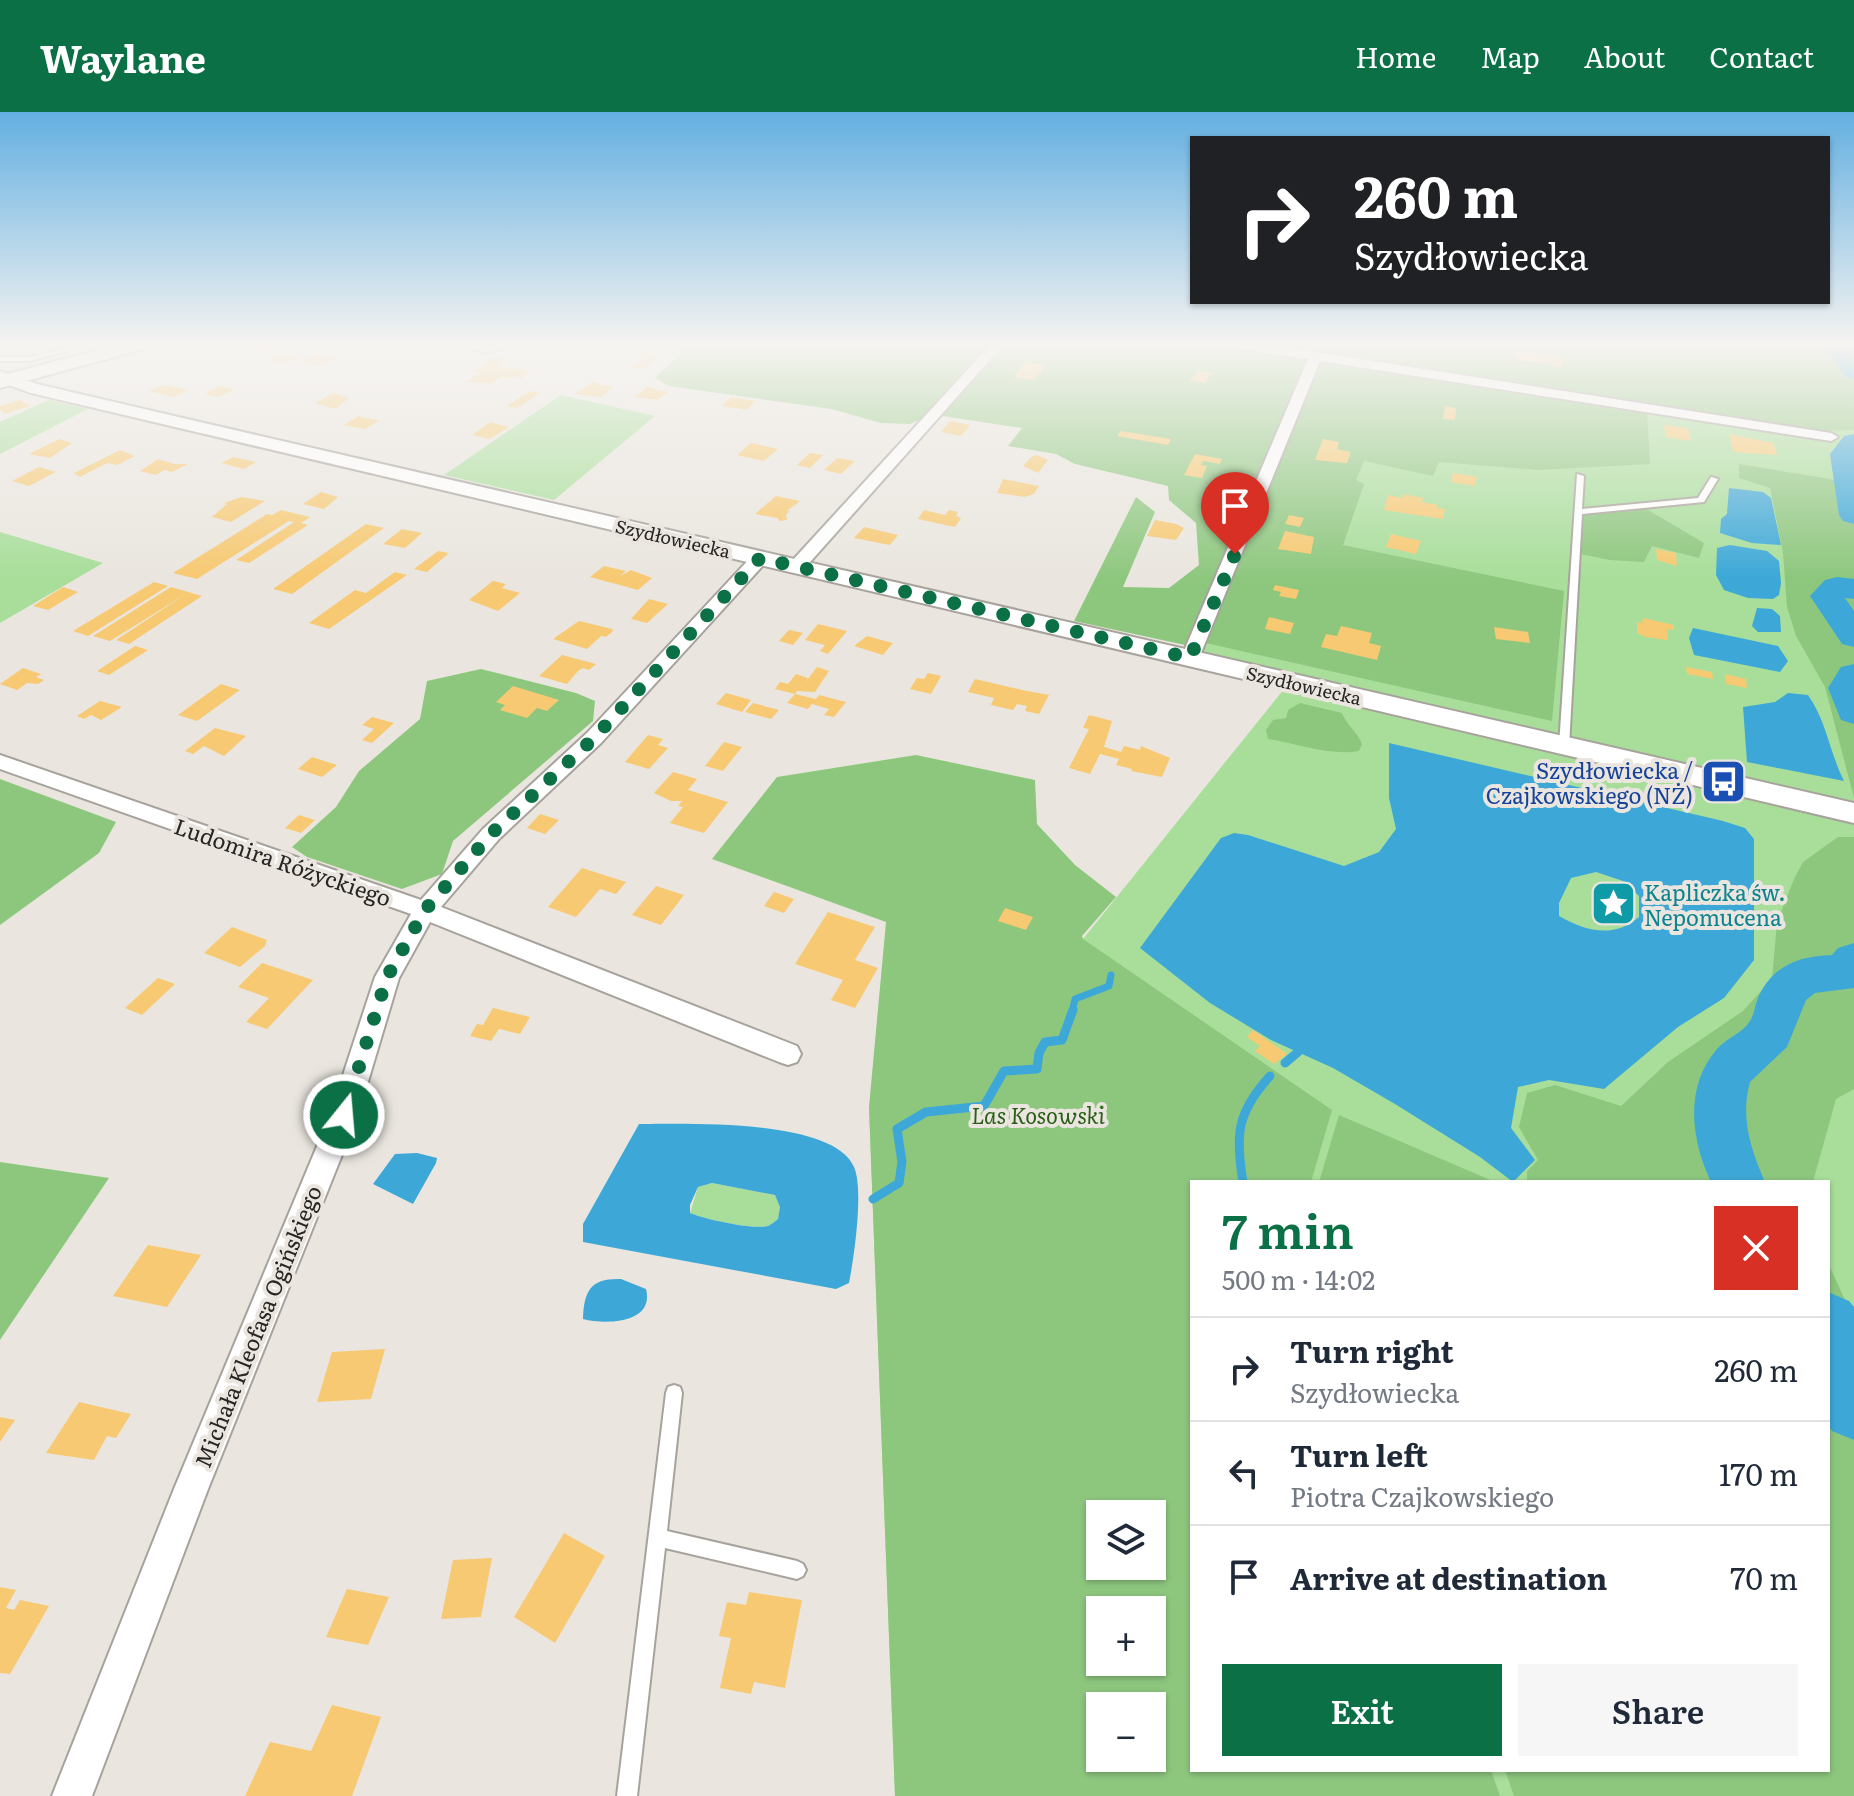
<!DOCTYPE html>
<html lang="en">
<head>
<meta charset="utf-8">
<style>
	:root { --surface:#fff; --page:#f6f6f7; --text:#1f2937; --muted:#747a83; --line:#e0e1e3; --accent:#0b7046 }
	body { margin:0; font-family:Literata,serif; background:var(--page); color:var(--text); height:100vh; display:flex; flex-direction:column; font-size:30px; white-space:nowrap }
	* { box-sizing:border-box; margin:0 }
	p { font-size:26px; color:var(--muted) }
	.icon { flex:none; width:44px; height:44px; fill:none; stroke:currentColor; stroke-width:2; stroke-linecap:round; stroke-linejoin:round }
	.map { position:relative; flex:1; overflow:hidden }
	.drawer { position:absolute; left:1190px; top:1068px; width:640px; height:592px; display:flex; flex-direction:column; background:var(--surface); border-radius:0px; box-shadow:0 2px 6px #0004 }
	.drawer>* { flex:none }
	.hud { position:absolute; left:1190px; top:24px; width:640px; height:168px; border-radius:0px; box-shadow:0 2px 6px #0004; background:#202124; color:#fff; overflow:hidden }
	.buttons { position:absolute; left:1086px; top:1388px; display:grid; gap:16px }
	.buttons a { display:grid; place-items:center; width:80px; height:80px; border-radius:0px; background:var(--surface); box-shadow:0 2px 6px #0004; font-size:40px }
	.pin { position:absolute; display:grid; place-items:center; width:68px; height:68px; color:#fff; margin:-82px -34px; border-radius:50% 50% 50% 0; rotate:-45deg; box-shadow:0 0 8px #0007 }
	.pin .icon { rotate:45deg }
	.me { position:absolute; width:88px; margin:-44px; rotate:17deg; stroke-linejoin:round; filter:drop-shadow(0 0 6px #0008) }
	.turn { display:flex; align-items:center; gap:28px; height:168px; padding:0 32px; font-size:36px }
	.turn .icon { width:104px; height:104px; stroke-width:2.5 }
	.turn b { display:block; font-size:56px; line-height:68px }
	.round { display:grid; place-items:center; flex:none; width:84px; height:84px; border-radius:0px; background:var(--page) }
	.overview { display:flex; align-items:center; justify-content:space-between; height:136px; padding:0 32px }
	h1 { font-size:48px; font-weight:600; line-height:60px; color:var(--accent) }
	.cta { display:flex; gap:16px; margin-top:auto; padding:16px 32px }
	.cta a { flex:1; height:92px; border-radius:0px; background:var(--accent); color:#fff; font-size:32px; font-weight:600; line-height:92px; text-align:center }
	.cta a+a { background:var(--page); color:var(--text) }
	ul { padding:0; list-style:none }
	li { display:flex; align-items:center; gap:24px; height:104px; padding:0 32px; border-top:2px solid var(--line) }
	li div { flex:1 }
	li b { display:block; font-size:30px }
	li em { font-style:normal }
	header { display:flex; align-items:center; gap:48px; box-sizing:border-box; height:112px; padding:0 40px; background:var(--accent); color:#fff }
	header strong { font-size:38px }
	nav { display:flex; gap:44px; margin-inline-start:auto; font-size:28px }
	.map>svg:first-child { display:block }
	.green { fill:#a8de9a; fill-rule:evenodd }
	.forest { fill:#8dc77e; fill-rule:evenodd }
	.water { fill:#3da8d7; fill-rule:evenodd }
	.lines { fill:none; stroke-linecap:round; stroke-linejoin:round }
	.stream-far1 { stroke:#3da8d7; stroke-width:7 }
	.stream { stroke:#3da8d7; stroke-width:9 }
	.river { fill:#3da8d7; fill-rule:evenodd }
	.building { fill:#f7c972 }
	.service-casing { stroke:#a7a39c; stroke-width:4 }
	.minor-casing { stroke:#a7a39c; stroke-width:4 }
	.tertiary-casing { stroke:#a7a39c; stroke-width:4 }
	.secondary-casing { stroke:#a7a39c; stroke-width:4 }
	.service { fill:#fff; fill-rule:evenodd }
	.minor { fill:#fff; fill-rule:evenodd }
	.tertiary { fill:#fff; fill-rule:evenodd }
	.secondary { fill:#fff; fill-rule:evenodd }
	.route { stroke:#0b7046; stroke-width:14; stroke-dasharray:0 25.2 }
	.labels { text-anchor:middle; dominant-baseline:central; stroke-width:8; stroke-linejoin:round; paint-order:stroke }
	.far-street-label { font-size:18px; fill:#282624; stroke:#eae6df }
	.transit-label { font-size:22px; fill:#164399; stroke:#eae6df; text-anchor:end }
	.street-label { font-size:22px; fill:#282624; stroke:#eae6df }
	.culture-label { font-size:22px; fill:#0d838f; stroke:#eae6df; text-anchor:start }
	.park-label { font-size:22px; font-style:italic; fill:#295f17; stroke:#eae6df }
</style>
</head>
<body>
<header>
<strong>Waylane</strong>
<nav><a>Home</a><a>Map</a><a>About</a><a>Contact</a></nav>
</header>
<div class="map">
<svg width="1854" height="1684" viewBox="0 0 1854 1684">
	<rect width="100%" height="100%" fill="#eae6df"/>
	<!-- green -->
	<path class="green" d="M1238,231H1854V1684H895L869,994L976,955L1075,837L1288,572L1194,550L1206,531L1323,245ZM1192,1070H1828V1658H1192ZM1100,1402H1152V1454H1100ZM1100,1498H1152V1550H1100ZM1100,1594H1152V1646H1100Z
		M561,283L655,304L554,388L444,363Z
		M49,288L88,297L0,342V310Z
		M0,420L103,451L0,511Z
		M712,1071L775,1083L781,1095L778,1107C777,1108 769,1114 768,1114C753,1118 704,1107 690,1101L698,1075Z"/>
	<!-- forest -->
	<path class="forest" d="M667,231H994L930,303L910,312L881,311L831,297L669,274L655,266L681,242Z
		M1004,231H1216L1310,245L1185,533L1074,509L1136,385L1155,400L1123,475L1169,476L1199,453L1196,411L1169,388L1168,374L1075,352L1056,342L1008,334L1022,316L942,304Z
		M1249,231H1854V318L1816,319Z
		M1322,247L1647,299L1650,352L1538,358L1439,350L1433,364L1364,349L1356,368L1364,372L1343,433L1564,479L1552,609L1206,531Z
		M1739,352L1854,371V686L1825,575L1796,524L1787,495L1783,441L1770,376L1739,366Z
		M1643,395L1704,431L1699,446L1652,434L1644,450L1610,448L1580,442L1582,402Z
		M481,557L576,581L595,589L593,609L453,729L442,762L402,777L307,745L292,735L336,695L359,659L420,607L427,569Z
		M1300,591L1342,601C1347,614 1357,619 1362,632L1359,639C1329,644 1298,632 1268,627L1266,618L1273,608L1286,606L1288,598Z
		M916,643L1035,668L1037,712L1075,753L1116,785L1082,824L1083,827L1332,998L1311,1070H1192V1658H1491L1500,1684H895L869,995L886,810L712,747L777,665ZM1100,1402H1152V1454H1100ZM1100,1498H1152V1550H1100ZM1100,1594H1152V1646H1100Z
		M0,667L116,710L99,741L0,813Z
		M1838,725H1854V977L1836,987L1813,1070H1527V1059L1538,1048L1519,1015L1527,981L1555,973L1621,994L1668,950L1743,899L1772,867L1777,810L1794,767L1803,750Z
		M1339,1003L1495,1070H1319Z
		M0,1050L109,1066L0,1228Z
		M1828,1151L1854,1207V1684H1514L1505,1658H1828Z"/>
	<!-- water -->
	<path class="water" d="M1729,376L1763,380L1771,386L1781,433L1752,431L1720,421L1721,407L1727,402Z
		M1730,433L1767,439L1779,449L1781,471L1779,483L1773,487L1748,486L1724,478L1716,463L1717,436Z
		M1757,496L1772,497L1780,504L1781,520H1758L1752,514Z
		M1693,516L1778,534L1788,549L1780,560L1694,543L1689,526Z
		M1788,581L1808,583C1827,610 1829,639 1844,669L1747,650L1743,595L1775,590Z
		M1389,631L1723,709L1745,716L1754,727V848L1724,886L1678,915L1604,977L1549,968L1518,975L1511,1016L1535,1048L1513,1070L1480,1045L1395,992L1333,956L1271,928L1210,891L1140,836L1221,726L1234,721L1248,723L1344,754L1379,740L1396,717L1389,686ZM1596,760L1623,769L1639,784V805C1614,827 1585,819 1559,804V791L1571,766Z
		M639,1012C685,1012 833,1006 854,1055C864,1077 854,1146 849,1171L836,1177L583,1130V1112ZM712,1071L775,1083L780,1095L778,1107C777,1108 769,1114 768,1114C753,1118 704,1107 690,1101V1093L698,1075Z
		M417,1041L437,1046L436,1051L413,1092L373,1072L395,1042Z
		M621,1167L646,1177C655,1212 605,1213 583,1207C584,1178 591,1166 621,1167Z"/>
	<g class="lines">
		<!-- stream-far1 -->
		<path class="stream-far1" d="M1072,900L1075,887L1109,874L1111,863"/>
		<!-- stream -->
		<path class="stream" d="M1285,951L1298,940
			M1243,1070C1235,1023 1237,1000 1270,964
			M873,1087L899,1071L902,1050L897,1017L926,1000L984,994L1004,959L1037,957L1039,941L1045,930L1062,928L1073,898"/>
		<!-- river -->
		<path class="river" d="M1815,231H1842L1853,239L1854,267L1845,264L1835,249Z
			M1854,322V412L1843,409L1839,403L1830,342L1844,324Z
			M1837,465L1854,467V487L1845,486L1854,499V535L1842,532L1810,484L1825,468Z
			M1854,552V612L1841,608L1828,576L1841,555Z
			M1854,831V876L1815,881L1806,888L1787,935L1750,970C1740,1006 1751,1038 1765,1070H1711C1691,1028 1684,975 1717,937C1726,926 1743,921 1750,909C1754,903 1755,893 1758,886C1772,854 1798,844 1832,843L1838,836Z
			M1828,1180L1849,1189L1854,1195V1328L1832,1319L1828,1313Z"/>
	</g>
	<!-- building -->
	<path class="building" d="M261,231H270L279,233L265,240L249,237Z
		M353,231H379L400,235L391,240Z
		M640,239L662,243L642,258L631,256L645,246L633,244Z
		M1517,239L1561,245L1563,256L1541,250L1516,249Z
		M281,241L290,242L304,245L284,252L268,248Z
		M316,241L326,243L337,246L320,254L300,250Z
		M496,245L507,248L496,254L531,259L522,266L501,265L491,271L466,270L481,260L474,259Z
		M1026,249L1045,254L1034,268L1014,265Z
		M1199,259L1212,261L1205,271L1189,268Z
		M593,270L601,273L614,275L601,285L575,282Z
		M165,273L188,278L174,285L148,279Z
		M219,274L234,277L219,285L204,282Z
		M647,275L668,280L657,288L634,285Z
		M530,279L540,281L517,296L507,294Z
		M333,281L349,286L335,297L315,291Z
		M731,285L756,289L746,298L722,294Z
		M20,288L30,294L5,302L0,297V294Z
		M1445,294L1456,296L1455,308L1443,307Z
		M359,304L364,306L380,308L365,317L343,313Z
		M950,309L970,313L961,324L941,320Z
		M490,310L509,315L490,327L472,323Z
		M1664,313L1688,316L1691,329L1666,325Z
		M1121,319L1171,327L1168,333L1117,324Z
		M1729,322L1773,331L1777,343L1733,340Z
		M59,327L72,331L50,346L29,342Z
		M1323,327L1339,330L1337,337L1351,340L1347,351L1315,348Z
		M751,331L778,337L764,349L737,343Z
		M120,338L135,344L117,353L107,351L80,365L74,361Z
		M810,341L823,343L810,356L797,353Z
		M1195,342L1222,347L1220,352L1203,349L1201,353L1207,354L1202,366L1184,363Z
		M1037,343L1048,348L1038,361L1023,354L1031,345Z
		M233,345L256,350L244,357L221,351Z
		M837,346L855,349L841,362L824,358Z
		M158,347L174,352H188L172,360L165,358L156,363L140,359Z
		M39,355L56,360L29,374L12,369Z
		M1453,361L1477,365L1475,374L1451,370Z
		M1003,367L1039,374L1034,382L1024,385L997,381Z
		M321,380L338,385L324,397L303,392Z
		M1403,382L1423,386L1422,390L1438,393L1437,396L1445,397L1443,407L1384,398L1388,383L1402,386Z
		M776,384L800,389L787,399H790L786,403L787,408L780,409L777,406L755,402Z
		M242,385L265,389L231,410L212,405L227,392L224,391Z
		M281,398L310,405L301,411L308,413L249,451L236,448L294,410L289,409L197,467L173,461L267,402L272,403Z
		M924,398L945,403L949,398L958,400L956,404L961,406L955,415L918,407Z
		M1289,403L1304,406L1300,415L1285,412Z
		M1155,408L1176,412L1184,416L1176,428L1147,424Z
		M366,412L384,416L292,482L273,477Z
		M864,415L898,423L890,433L854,426Z
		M402,417L422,421L405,436L383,432Z
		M1285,419L1314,425L1311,442L1278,437Z
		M1391,422L1421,429L1416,442L1386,435Z
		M1656,437L1676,441L1677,454L1657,448Z
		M438,439L449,441L427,460L414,457Z
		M604,454L626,459L619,465L631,458L652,466L638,478L590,465Z
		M395,460L407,463L329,517L309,511L355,478L366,481Z
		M493,469L506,472L502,476L520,481L498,499L469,488Z
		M154,470L168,474L88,524L73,519Z
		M1275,473L1299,478L1296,487L1279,484L1281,480L1273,478Z
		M63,475L78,480L48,498L33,494Z
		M171,475L202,484L129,532L116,528L186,482L110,529L93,524Z
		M649,487L668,492L647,511L631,507Z
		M1269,505L1294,511L1290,522L1265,517Z
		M1643,506L1674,513V518L1668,517L1667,528L1645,525L1637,521V510L1642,511Z
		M579,509L612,517L613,519L606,525L601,524L587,537L553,527Z
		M818,512L847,519L828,542L820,539L825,533L805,528Z
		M1341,514L1372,521L1369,531L1381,534L1377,548L1321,535L1326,522L1337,524Z
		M1494,515L1528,520L1530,531L1496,527Z
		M789,518L803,521L793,533L779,529Z
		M867,524L893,531L883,543L854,534Z
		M135,534L148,538L109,563L97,559Z
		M562,543L596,552L589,558L583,556L578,559L567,572L539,564Z
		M817,555L829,559L815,580L797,579L795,582L816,587L819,583L846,590L834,605L824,603L829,597L812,592L808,597L787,591L795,582L775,577L780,570L788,572L796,562L808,566L805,571Z
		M1686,555L1712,560L1713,567L1687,562Z
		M23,556L41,562L36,565L44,568L38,572L27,571L17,578L0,572Z
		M928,561L941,564L931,582L910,577L917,566L924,567Z
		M1725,562L1746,567L1747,576L1726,572Z
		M975,567L1022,578L1049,583L1039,602L1025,599L1027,594L1017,592L1013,598L991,593L994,586L968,580Z
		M221,572L240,578L197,609L178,603Z
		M513,574L559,588L547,599L537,596L527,606L500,598L505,593L496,590Z
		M726,581L751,588L742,600L716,592Z
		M100,589L122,595L101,608L91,603L84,607L77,604Z
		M753,591L779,598L771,607L745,600Z
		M1089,603L1112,609L1104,635L1121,640L1124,634L1140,638L1141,634L1170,646L1162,665L1131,659L1132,657L1116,653L1119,647L1100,642L1090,662L1069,656L1089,617L1083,616Z
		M372,605L394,611L372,631L362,628L374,617L362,613Z
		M215,616L246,624L224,644L204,634L193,642L185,639Z
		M648,623L663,627L658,633L668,636L649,657L625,650Z
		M724,630L742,635L723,659L705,654Z
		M312,645L337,653L322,665L298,657Z
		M673,660L697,667L688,678L728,690L704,721L670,711L683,695L678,694L682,689H671L654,681Z
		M540,702L559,708L545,722L527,716Z
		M299,703L315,708L301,721L285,716Z
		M582,756L626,770L616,782L600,777L576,805L548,795Z
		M656,774L684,783L661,813L632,803Z
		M774,780L794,787L784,801L764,794Z
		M1005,796L1033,805L1026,818L998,809Z
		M828,800L875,815L855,848L878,856L855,896L831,888L843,868L795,852Z
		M232,815L267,828L265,834L240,855L204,841Z
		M262,851L313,868L267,917L246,910L269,886L238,875Z
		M158,866L175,872L142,903L125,896Z
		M493,896L530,905L520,922L499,917L491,929L470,924L477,912L483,913Z
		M1253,918L1287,942L1274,952L1255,939L1260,934L1247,925Z
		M148,1133L201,1143L167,1195L113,1184Z
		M385,1237L371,1287L317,1290L332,1240Z
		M79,1290L131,1302L116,1326L107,1324L94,1348L46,1341Z
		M0,1305L15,1308L0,1330Z
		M564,1421L605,1444L555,1531L514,1505Z
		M492,1446L481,1505L441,1507L453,1448Z
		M0,1475L16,1478L6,1496L14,1498L20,1488L49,1494L10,1562L0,1561Z
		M347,1477L389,1485L368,1533L326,1525Z
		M749,1480L802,1488L785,1576L754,1570L751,1582L720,1576L731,1526L719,1524L727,1490L746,1493Z
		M332,1593L381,1605L352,1684H245L270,1630L311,1639Z"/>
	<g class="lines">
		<defs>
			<path id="service" d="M87,231H96L30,249H0V245H30Z
				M461,231C481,230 479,242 504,231L507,233C492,243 476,241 461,231Z
				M1577,362L1584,364L1582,397L1698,386L1711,365L1718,367L1704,390L1582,402L1569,634L1564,637L1559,634Z
				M674,1273L680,1275L682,1281L667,1419L797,1449L803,1452L806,1458L803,1464L797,1467L665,1436L637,1684H617L666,1281L668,1275Z"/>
			<path id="minor" d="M992,231H1005L803,458H791L789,454L791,450Z
				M1223,231H1251L1316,240L1831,321L1838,325L1831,329L1320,249L1199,546L1190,552L1181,546L1308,247L1229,235Z
				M760,441L766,442L768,446L766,450L601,631L499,727L441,795L797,934L801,942L797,950L788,953L779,950L430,810L399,866L358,1003L208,1377L92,1684H52L174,1377L330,1003L375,865L411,802L0,657V643L421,788L483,717L587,621L754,442Z"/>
			<path id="tertiary" d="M0,259L37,272L187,307L1854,691V711L31,281L0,270Z"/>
			<path id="secondary" d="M124,231H153L151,235L0,276V264Z"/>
		</defs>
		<!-- service casing -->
		<use href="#service" class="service-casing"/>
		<!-- minor casing -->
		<use href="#minor" class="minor-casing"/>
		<!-- tertiary casing -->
		<use href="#tertiary" class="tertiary-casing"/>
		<!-- secondary casing -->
		<use href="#secondary" class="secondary-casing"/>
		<!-- service -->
		<use href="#service" class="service"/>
		<!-- minor -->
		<use href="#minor" class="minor"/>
		<!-- tertiary -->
		<use href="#tertiary" class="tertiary"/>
		<!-- secondary -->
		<use href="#secondary" class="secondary"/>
	</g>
	<!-- sky -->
	<linearGradient id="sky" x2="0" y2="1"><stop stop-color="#63afe1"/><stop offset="0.5" stop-color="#f6f4f1"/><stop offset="1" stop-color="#f6f4f1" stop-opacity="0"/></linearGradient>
	<rect width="1854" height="466" fill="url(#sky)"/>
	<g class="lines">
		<!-- route -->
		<path class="route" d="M344,1003L387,865L425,798L491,722L594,626L760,446L1190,546L1235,442"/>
	</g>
	<!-- icons -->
	<defs>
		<symbol id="bus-square" viewBox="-11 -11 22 22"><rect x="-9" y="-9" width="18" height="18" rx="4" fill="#1a4fb4" stroke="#eae6df"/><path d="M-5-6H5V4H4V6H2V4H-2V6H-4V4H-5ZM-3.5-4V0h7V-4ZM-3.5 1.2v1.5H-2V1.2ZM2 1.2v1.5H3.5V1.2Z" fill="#fff"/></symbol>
		<symbol id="sight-square" viewBox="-11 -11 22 22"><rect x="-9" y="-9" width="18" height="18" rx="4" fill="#0f9aa8" stroke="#eae6df"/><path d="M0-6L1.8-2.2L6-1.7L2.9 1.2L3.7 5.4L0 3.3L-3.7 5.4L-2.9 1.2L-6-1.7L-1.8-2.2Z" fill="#fff"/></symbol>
	</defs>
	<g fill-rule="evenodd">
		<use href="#bus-square" x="1698" y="644" width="51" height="51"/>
		<use href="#sight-square" x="1588" y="766" width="51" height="51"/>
	</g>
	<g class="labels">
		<!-- far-street labels -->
		<g class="far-street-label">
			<text transform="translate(673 426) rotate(13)">Szydłowiecka</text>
			<text transform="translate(1304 573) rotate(13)">Szydłowiecka</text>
		</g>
		<!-- transit labels -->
		<g class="transit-label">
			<text x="1693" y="657">Szydłowiecka /<tspan x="1693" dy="25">Czajkowskiego (NŻ)</tspan></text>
		</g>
		<!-- street labels -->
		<g class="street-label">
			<text transform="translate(283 749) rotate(19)">Ludomira Różyckiego</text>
			<text transform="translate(257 1214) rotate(-68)">Michała Kleofasa Ogińskiego</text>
		</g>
		<!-- culture labels -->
		<g class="culture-label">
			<text x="1644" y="779">Kapliczka św.<tspan x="1644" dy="25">Nepomucena</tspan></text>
		</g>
		<!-- park labels -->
		<g class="park-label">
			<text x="1038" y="1002">Las Kosowski</text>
		</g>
	</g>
</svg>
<div class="buttons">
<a><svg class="icon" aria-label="layers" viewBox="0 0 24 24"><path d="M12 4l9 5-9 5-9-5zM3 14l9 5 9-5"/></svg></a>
<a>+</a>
<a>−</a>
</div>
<div class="pin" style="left:1235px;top:442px;background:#d93025"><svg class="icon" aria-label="arrive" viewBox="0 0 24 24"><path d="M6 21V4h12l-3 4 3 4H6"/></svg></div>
<svg class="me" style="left:344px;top:1003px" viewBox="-20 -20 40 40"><circle r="17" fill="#0b7046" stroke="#fff" stroke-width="3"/><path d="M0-11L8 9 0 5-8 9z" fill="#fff"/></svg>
<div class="hud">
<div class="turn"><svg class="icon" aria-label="right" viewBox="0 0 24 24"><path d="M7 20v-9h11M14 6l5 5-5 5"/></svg><div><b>260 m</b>Szydłowiecka</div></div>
</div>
<section class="drawer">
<div class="overview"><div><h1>7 min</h1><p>500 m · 14:02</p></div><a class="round" style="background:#d93025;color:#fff"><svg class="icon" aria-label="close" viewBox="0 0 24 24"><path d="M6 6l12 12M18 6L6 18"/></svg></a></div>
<ul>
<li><svg class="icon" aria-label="right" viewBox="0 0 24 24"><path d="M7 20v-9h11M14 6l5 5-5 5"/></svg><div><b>Turn right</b><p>Szydłowiecka</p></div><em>260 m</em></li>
<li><svg class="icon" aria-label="left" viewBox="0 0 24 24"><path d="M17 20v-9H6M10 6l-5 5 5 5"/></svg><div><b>Turn left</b><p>Piotra Czajkowskiego</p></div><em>170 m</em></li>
<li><svg class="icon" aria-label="arrive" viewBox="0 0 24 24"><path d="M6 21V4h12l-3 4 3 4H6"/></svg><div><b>Arrive at destination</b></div><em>70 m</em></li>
</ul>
<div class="cta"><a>Exit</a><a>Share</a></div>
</section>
</div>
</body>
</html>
